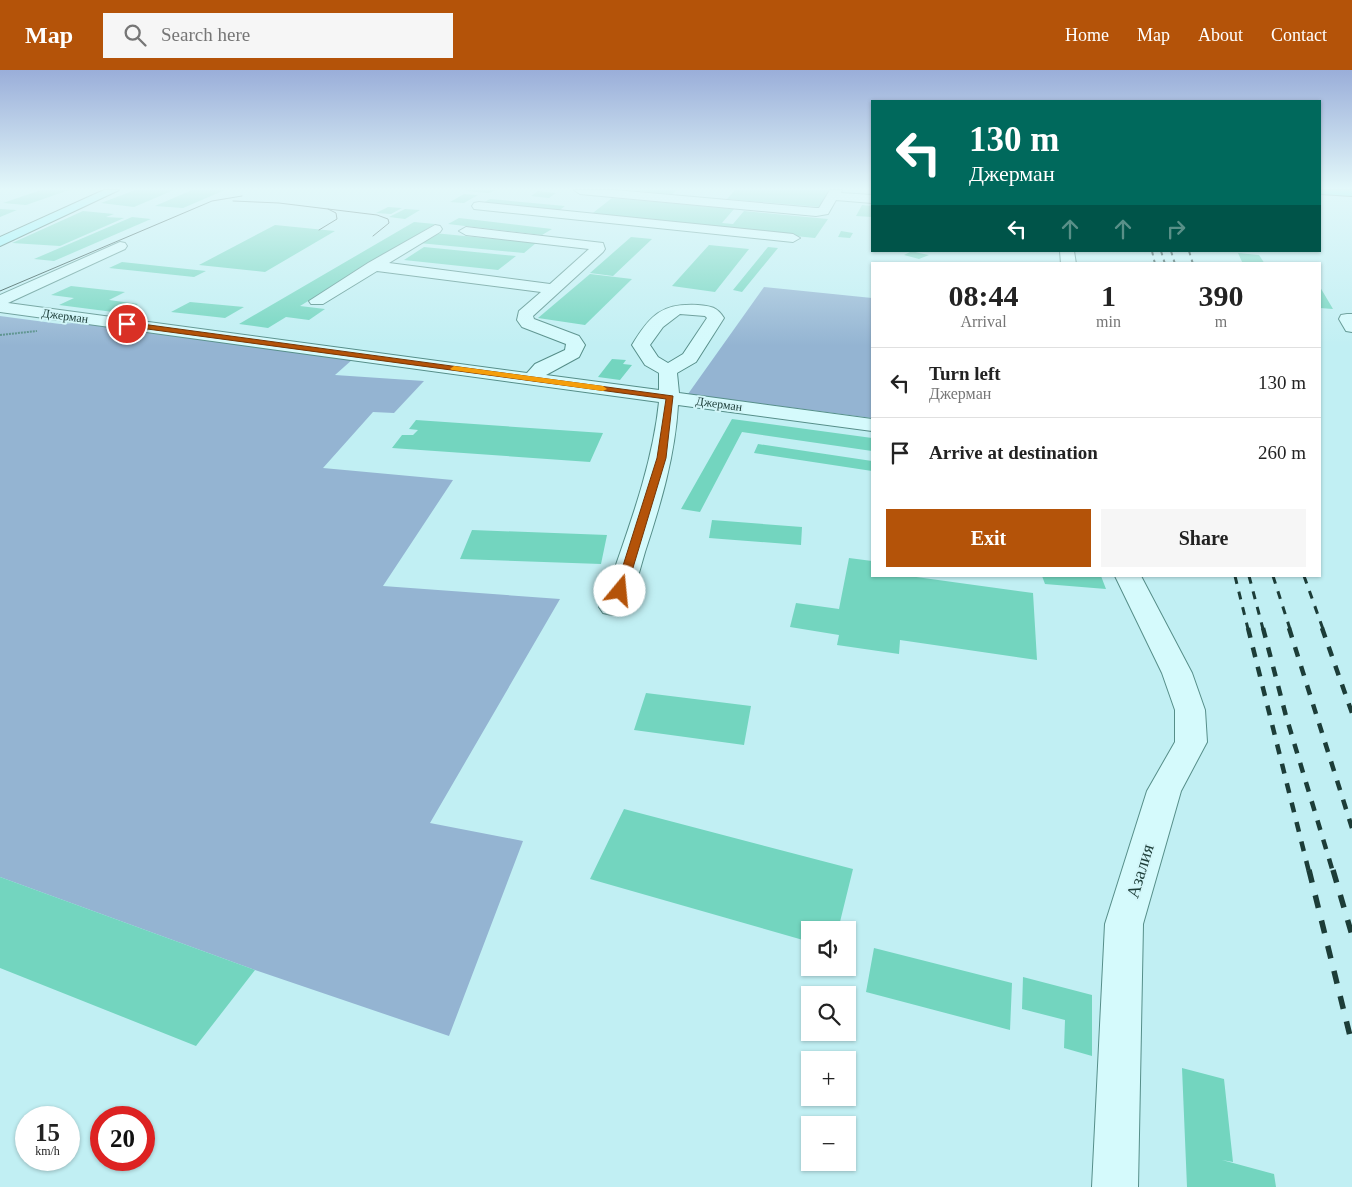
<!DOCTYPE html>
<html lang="en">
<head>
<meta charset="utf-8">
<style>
	:root { --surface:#fff; --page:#f6f6f6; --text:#222; --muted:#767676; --line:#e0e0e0; --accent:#b45309 }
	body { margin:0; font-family:Georgia,serif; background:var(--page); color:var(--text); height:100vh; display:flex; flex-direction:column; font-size:19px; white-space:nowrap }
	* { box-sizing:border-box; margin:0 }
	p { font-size:16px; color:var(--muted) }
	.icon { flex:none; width:28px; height:28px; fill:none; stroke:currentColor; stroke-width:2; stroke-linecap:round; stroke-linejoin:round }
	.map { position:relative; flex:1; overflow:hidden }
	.sheet { position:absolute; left:871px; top:192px; width:450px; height:315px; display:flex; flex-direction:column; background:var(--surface); border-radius:0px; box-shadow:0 1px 4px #0004 }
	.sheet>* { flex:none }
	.hud { position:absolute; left:871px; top:30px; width:450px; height:152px; border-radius:0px; box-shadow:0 1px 4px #0004; background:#00695c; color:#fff; overflow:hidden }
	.fabs { position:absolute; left:801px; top:851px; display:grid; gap:10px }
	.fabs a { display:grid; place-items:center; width:55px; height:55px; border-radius:0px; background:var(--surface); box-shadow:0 1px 4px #0004; font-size:25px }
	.speed { position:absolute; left:15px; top:1036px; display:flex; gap:10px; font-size:25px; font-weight:700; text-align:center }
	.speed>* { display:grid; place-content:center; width:65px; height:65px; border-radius:50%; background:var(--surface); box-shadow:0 1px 4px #0004; line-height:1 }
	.speed small { font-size:12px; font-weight:400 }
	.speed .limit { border:8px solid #d22; background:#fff; color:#111 }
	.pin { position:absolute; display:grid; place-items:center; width:42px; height:42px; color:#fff; margin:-21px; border:2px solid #fff; border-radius:50%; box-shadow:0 1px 5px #0007 }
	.me { position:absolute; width:55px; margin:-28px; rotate:17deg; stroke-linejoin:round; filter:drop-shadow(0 0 4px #0008) }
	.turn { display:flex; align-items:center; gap:18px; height:105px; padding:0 15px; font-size:22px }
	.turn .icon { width:65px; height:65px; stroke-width:2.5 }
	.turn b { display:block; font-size:35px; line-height:42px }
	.lanes { display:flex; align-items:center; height:48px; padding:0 15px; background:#0003; justify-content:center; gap:25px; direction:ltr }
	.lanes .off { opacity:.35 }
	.eta { display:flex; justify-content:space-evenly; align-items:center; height:85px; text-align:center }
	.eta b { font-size:30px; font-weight:600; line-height:35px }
	.cta { display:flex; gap:10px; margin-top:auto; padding:10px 15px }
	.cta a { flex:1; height:58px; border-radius:0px; background:var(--accent); color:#fff; font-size:20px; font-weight:600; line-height:58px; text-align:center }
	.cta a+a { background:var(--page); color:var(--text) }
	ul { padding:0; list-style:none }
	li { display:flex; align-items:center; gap:15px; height:70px; padding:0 15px; border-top:1px solid var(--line) }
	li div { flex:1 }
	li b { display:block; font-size:19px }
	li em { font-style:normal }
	header { display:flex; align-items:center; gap:30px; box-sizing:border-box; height:70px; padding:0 25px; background:var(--accent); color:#fff }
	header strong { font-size:24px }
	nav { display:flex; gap:28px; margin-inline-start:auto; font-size:18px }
	.search { width:350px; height:45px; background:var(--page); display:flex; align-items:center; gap:12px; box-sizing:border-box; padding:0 18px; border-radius:0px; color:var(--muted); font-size:19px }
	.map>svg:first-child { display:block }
	.green { fill:#94b4d2 }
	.building { fill:#73d5bf }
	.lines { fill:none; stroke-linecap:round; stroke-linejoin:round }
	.minor-casing { stroke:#568e89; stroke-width:2 }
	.major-casing { stroke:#2b5c53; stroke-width:2 }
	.highway-casing { stroke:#2b5c53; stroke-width:2 }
	.path { stroke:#568e89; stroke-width:2; stroke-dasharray:2 1; stroke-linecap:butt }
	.minor { fill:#d5fafc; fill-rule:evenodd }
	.major { fill:#95f5fa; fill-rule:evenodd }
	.highway { fill:#49ebdf; fill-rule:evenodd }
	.tram { stroke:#1c3d38; stroke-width:1 }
	.rail-far3 { stroke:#1c3d38; stroke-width:2; stroke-dasharray:4.5 4.5; stroke-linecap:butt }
	.rail-far2 { stroke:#1c3d38; stroke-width:3; stroke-dasharray:8 8; stroke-linecap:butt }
	.rail-far1 { stroke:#1c3d38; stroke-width:4.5; stroke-dasharray:10 10; stroke-linecap:butt }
	.rail { stroke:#1c3d38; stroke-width:5.5; stroke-dasharray:13 13; stroke-linecap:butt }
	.route { fill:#b45309; stroke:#753606 }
	.slow { fill:#f59e0b }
	.labels { text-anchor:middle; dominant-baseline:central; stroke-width:4; stroke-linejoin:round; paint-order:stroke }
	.far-street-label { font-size:12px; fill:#1c3d38; stroke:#d2f6f9 }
	.near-street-label { font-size:18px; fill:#1c3d38; stroke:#d2f6f9 }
</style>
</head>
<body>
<header>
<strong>Map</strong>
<div class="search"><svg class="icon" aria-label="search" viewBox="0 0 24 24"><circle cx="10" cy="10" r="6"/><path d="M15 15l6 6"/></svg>Search here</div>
<nav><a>Home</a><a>Map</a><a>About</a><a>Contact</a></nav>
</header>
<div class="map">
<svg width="1352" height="1117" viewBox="0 0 1352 1117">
	<rect width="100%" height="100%" fill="#c1eff3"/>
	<!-- green -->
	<path class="green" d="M764,217L872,228V348L688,324Z
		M0,246L60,254L88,252L353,289L335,305L424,311L394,343L373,342L323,398L453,410L383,516L560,529L430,753L523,771L449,966L255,900L0,807Z"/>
	<!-- building -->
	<path class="building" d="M41,120H69L26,135L3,133Z
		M135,120H174L134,137L101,133Z
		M192,120H225L183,138L155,136Z
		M468,120H495L489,123L465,121Z
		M631,120H677L672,124Z
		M735,120H830L819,137L727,129Z
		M538,121L556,123L549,128L531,126Z
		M464,124L478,125L464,133L450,132Z
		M612,128L734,139L722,153L733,154L744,141L828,149L815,168L589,146Z
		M490,129L565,136L557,142L481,134Z
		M862,135L872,136V147L856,146Z
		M388,137L402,138L391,144L376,143Z
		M0,139L17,140L0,147Z
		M405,139L420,140L405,149L389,147Z
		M83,141L114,144L106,147L124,148L60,176L12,173Z
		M132,147L151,149L54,191L34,189Z
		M459,148L552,159L542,165L448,154Z
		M414,152L435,154L300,236L325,239L309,250L286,247L268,258L239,254Z
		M275,155L335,161L265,202L199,195Z
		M841,161L853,163L850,168L838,167Z
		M434,163L536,173L524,183L419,173Z
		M631,167L652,169L613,206L590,203Z
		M709,175L749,179L715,222L672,216Z
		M424,177L516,186L498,200L404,190Z
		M768,177L778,178L742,222L733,220Z
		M912,181L919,183L929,185L919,189L904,185Z
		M1238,183L1259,185L1265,194H1243Z
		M122,192L206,201L194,207L109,198Z
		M590,204L632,209L585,255L538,248Z
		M71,216L125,222L109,230L138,234L121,243L59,235L74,228L51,225Z
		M1320,217L1333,239L1320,238Z
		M190,232L244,237L225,248L171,242Z
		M612,289L626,290L623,294L632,295L620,310L598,307Z
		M732,349L872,368V381L742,362L700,442L681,439Z
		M416,350L603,363L590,392L392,378L402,365H413L418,360L409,359Z
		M758,374L872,391V401L754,383Z
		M712,450L802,457L801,475L709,468Z
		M472,460L607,465L601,494L460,489Z
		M849,488L872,491V506H909L1033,523L1037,590L900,570L899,584L837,575L839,565L790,557L796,533L839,539Z
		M1042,506H1101L1106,519L1045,514Z
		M646,623L751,636L744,675L634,660Z
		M624,739L853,799L838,860H810V872L590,809Z
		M0,807L255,900L196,976L0,898Z
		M874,878L1012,913L1010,960L866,922Z
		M1023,907L1092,925V986L1064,978L1065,950L1022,939Z
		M1182,998L1224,1009L1233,1092L1222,1090L1274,1104L1276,1117H1187Z"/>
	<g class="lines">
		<defs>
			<path id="minor" d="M574,120H615L816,138H819L830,120H842L841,123L872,125V133L836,130L828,144L816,146L580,124Z
				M479,132L793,164L800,168L793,172L474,139L472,136L474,133Z
				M435,155L440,156L442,159L440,162L389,193L550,214L589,179L466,165L459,161L466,157L603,173L605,179L603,182L533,246L534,249L579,266L585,275L579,287L546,305L659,320V303L645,295L632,275C650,245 662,233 698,235C711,236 717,237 724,248L696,292L677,303L679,323L872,349V361L678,335C675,386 661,433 645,482C639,503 634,524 621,543L612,545L603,543L599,537L607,521C628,459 652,398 659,332L0,242V225L120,172L125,173L127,176L125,179L8,233L527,303L535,294L565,280L566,274L522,257L517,250L519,241L541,222L377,201L323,234H311L309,231L368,193ZM680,244L705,246L707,248L683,284L668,293L658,287L650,275L663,257Z
				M1060,181H1074L1076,194H1061Z
				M1347,244H1352V262L1346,261L1339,249L1341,245Z
				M1115,506H1141L1192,603L1205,640L1207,672L1181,721L1143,854L1138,1117H1092L1105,854L1147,721L1175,672V640L1162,603Z"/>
			<path id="major" d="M104,120H119L0,176V167Z"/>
			<path id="highway" d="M1320,120H1352V126L1320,124Z"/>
		</defs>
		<!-- minor casing -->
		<use href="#minor" class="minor-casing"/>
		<!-- major casing -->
		<use href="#major" class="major-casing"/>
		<!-- highway casing -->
		<use href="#highway" class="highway-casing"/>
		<!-- path -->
		<path class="path" d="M0,265L37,261"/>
		<!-- minor -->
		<use href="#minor" class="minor"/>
		<!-- major -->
		<use href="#major" class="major"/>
		<!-- highway -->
		<use href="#highway" class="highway"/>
		<!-- tram -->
		<path class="tram" d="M233,131L279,133L377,145L388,149L389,153L373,166
			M319,160L337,149L336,143L328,139
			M0,221L212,131L242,126"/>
		<!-- rail-far3 -->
		<path class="rail-far3" d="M1152,181L1155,194
			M1161,181L1165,194
			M1171,181L1175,194
			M1189,181L1193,194"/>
		<!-- rail-far2 -->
		<path class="rail-far2" d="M1235,506L1248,559
			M1249,506L1263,559
			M1273,506L1290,559
			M1304,506L1323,559"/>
		<!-- rail-far1 -->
		<path class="rail-far1" d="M1248,558L1309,802
			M1263,558L1286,646L1333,802
			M1289,558L1352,758
			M1322,558L1352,643"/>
		<!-- rail -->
		<path class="rail" d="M1309,800L1352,974
			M1333,800L1352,865"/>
	</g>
	<!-- sky -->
	<linearGradient id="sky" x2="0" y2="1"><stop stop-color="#9aaed9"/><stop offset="0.43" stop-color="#e3f8fa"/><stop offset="1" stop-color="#e3f8fa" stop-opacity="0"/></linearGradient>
	<rect width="1352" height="276" fill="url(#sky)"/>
	<!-- route -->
	<path class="route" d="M127,252L673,326L666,388L626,521L620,524L615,521L657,388L666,329L125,256Z"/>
	<!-- slow -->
	<path class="slow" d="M454,296L603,316L607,319L603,321L452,300L450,299Z"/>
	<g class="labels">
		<!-- far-street labels -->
		<g class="far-street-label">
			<text transform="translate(65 246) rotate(8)">Джерман</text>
			<text transform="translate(719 334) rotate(8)">Джерман</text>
		</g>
		<!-- near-street labels -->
		<g class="near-street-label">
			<text transform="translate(1140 801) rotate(-73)">Азалия</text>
		</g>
	</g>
</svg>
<div class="fabs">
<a><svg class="icon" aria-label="sound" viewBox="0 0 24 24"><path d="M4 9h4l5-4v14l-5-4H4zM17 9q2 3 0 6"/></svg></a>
<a><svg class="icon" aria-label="search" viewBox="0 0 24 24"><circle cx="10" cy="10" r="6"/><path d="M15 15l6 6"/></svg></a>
<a>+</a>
<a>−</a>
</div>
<div class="speed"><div>15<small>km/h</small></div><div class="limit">20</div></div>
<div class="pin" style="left:127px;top:254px;background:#d93025"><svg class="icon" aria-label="arrive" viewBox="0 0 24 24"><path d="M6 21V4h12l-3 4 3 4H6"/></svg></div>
<svg class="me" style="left:620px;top:521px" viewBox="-20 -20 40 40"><circle r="19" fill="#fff"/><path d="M0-13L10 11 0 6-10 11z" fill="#b45309"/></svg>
<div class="hud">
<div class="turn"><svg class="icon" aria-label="left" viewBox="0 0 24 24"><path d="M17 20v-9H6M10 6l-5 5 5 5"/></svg><div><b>130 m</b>Джерман</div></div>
<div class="lanes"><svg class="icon" aria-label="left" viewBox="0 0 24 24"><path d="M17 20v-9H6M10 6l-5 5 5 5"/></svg><svg class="icon off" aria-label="ahead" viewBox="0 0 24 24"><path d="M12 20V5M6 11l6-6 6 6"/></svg><svg class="icon off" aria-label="ahead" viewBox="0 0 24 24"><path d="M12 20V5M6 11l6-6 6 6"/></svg><svg class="icon off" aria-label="right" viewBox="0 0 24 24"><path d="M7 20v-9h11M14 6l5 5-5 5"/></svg></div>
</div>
<section class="sheet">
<div class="eta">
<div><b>08:44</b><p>Arrival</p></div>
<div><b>1</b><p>min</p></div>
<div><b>390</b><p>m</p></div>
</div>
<ul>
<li><svg class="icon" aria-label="left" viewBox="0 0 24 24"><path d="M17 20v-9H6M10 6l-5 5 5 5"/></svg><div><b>Turn left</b><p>Джерман</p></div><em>130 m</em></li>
<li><svg class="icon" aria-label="arrive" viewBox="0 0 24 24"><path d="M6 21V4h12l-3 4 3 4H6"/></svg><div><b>Arrive at destination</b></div><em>260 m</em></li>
</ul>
<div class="cta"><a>Exit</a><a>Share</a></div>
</section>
</div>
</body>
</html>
